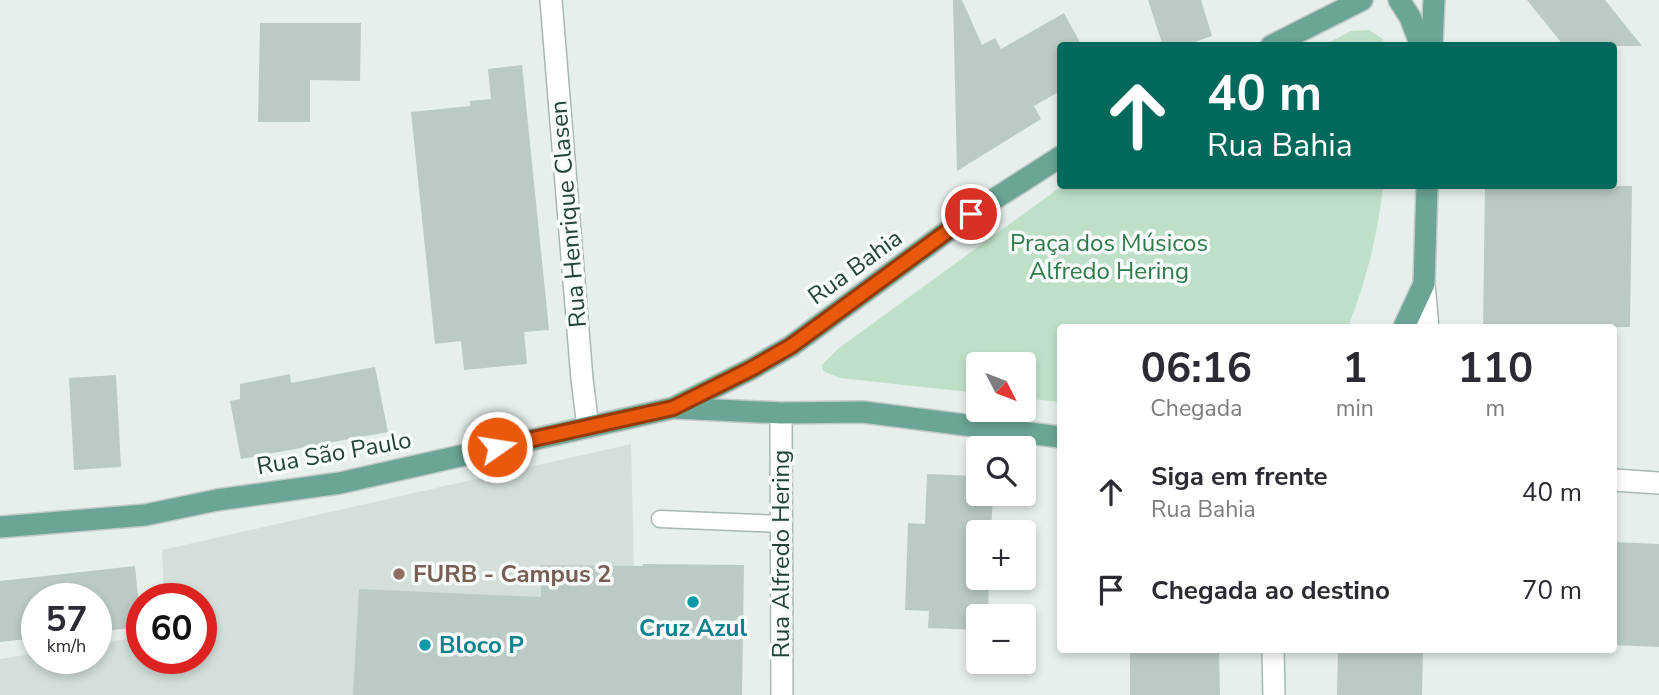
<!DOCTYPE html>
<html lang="pt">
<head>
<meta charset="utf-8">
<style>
	:root { --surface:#fff; --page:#f2f2f3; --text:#2b2b33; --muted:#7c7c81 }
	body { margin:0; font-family:"Nunito Sans",sans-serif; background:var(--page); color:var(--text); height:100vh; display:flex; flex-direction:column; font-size:26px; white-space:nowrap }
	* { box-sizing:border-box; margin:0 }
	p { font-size:23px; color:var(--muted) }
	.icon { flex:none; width:38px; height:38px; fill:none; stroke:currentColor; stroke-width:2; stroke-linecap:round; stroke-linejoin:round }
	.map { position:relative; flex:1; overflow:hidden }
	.sheet { position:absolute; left:1057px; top:324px; width:560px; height:329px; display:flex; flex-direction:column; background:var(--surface); border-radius:7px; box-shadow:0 4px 10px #0003 }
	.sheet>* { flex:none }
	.guide { position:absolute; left:1057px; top:42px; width:560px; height:147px; border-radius:7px; box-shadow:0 4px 10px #0003; background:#00695c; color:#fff; overflow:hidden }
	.needle { width:46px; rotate:132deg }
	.fabs { position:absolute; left:966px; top:352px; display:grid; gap:14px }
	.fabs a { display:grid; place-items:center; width:70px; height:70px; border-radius:7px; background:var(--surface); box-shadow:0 4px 10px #0003; font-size:35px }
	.speed { position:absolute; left:21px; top:583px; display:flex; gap:14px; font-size:35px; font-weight:700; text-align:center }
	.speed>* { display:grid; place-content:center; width:91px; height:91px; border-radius:50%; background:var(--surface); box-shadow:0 4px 10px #0003; line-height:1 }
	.speed small { font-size:18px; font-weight:400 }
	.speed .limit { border:10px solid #d22; background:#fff; color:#111 }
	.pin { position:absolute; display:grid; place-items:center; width:60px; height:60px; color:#fff; margin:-30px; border:4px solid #fff; border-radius:50%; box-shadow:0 2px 7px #0007 }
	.me { position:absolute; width:77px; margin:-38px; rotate:77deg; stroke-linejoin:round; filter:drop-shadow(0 0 5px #0008) }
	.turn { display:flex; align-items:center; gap:24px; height:147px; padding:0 35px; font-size:32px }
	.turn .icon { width:91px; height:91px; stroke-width:2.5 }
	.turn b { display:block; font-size:49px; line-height:60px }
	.eta { display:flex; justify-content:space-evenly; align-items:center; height:119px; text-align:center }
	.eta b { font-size:42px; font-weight:700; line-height:49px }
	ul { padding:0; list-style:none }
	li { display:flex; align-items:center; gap:21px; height:98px; padding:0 35px }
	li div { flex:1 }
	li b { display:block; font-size:26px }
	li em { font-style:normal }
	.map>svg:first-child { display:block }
	.built { fill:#d4dfda }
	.green { fill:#bfe0c8 }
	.building { fill:#bbcac4 }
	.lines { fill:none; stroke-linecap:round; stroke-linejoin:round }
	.service-casing { stroke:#a8b8b2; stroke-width:19 }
	.minor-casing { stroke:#a8b8b2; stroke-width:24 }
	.tertiary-casing { stroke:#a8b8b2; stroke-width:24 }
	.secondary-casing { stroke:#a4bbb3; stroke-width:24 }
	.primary-casing { stroke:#c2cac8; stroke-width:24 }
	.service { stroke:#fff; stroke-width:16 }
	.minor { stroke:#fff; stroke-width:21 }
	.tertiary { stroke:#fff; stroke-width:21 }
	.secondary { stroke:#fff; stroke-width:21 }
	.primary { stroke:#6aa596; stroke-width:21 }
	.route-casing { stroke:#983908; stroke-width:18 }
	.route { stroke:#ea580c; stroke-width:12 }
	.education-dot { fill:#8d6e63; stroke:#f7fbf9; stroke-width:2.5 }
	.culture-dot { fill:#0f9aa8; stroke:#f7fbf9; stroke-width:2.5 }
	.labels { text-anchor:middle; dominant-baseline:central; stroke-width:7; stroke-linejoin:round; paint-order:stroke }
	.street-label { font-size:24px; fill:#24423a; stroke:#f7fbf9 }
	.park-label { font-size:24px; fill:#2d7a4b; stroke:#f7fbf9 }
	.education-label { font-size:24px; font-weight:bold; fill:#785e54; stroke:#f7fbf9; text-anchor:start }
	.culture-label { font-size:24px; font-weight:bold; fill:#0d838f; stroke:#f7fbf9 }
</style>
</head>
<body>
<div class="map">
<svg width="1659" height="695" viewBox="0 0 1659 695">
	<rect width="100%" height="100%" fill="#e6efeb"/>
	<!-- built -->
	<path class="built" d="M631,444L637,695H0V659L37,653V658H96V644L142,637V658H201V598H164L162,550Z"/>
	<!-- green -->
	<path class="green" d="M1369,30L1383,39L1384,45H1324L1351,31Z
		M1062,186H1383C1378,235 1366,281 1348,327H1060V402L1024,398V364H978V393L840,378L823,371L822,365L839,348Z"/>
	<!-- building -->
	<path class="building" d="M953,0H962L982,45L995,38L1001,49L1064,13L1082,46H1060V91L1034,106L1041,119L957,171Z
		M1148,0H1201L1212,36L1183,46H1163Z
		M1527,0H1605L1642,46H1564Z
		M260,23H361L360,81L310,80V122H258Z
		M522,65L549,330L524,332L527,364L464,370L461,341L435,344L411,112L470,106V101L491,99L488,69Z
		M1485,186H1632L1630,327H1483Z
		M375,367L388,432L241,459L230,401L240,399V384L290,374L291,383Z
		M116,375L121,467L74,470L69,378Z
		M927,474L978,476V494H993L991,532H978V578H989L988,616H978V630L928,628L929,611L905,610L908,523L925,524Z
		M1614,542L1659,544V647L1614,645Z
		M643,564L744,565L742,695H353L359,589L541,597V565L643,566Z
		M135,566L141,627L96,632V598H37V638L0,642V581Z
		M1130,649H1219L1220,695H1130Z
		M1338,649H1423L1422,695H1337Z"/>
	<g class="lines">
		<defs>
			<path id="service" d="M660,519L781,524"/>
			<path id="minor" d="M1424,284L1428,327
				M781,413L782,695
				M1614,480L1659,483"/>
			<path id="tertiary" d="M551,0L582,379L588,427"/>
			<path id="secondary" d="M1273,649L1274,695"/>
			<path id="primary" d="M1399,0L1410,17L1421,46
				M1271,46L1362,0
				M1432,46L1434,0
				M1404,327L1424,284L1427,186
				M675,408L781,413L863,412L1060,437
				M0,527L145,515L217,500L340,483L673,408L751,369L791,346L971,214L1060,157"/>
		</defs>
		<!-- service casing -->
		<use href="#service" class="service-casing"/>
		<!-- minor casing -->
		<use href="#minor" class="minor-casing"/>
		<!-- tertiary casing -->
		<use href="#tertiary" class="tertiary-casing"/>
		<!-- secondary casing -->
		<use href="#secondary" class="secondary-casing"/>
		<!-- primary casing -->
		<use href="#primary" class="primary-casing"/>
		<!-- service -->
		<use href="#service" class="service"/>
		<!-- minor -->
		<use href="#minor" class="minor"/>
		<!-- tertiary -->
		<use href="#tertiary" class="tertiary"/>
		<!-- secondary -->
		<use href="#secondary" class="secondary"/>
		<!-- primary -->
		<use href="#primary" class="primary"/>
	</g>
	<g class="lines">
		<defs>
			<path id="route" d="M497,447L673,408L751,369L791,346L971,214"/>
		</defs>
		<!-- route casing -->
		<use href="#route" class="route-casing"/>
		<!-- route -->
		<use href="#route" class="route"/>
	</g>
	<!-- markers -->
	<circle class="education-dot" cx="399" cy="574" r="7"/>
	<g class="culture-dot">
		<circle cx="693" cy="602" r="7"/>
		<circle cx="425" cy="645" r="7"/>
	</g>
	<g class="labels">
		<!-- street labels -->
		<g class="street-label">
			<text transform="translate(568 214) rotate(-95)">Rua Henrique Clasen</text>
			<text transform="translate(855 267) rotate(-36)">Rua Bahia</text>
			<text transform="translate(334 453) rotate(-10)">Rua São Paulo</text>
			<text transform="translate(781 554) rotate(-90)">Rua Alfredo Hering</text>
		</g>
		<!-- park labels -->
		<g class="park-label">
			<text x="1109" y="243">Praça dos Músicos<tspan x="1109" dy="28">Alfredo Hering</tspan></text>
		</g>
		<!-- education labels -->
		<g class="education-label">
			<text x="413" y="574">FURB - Campus 2</text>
		</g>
		<!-- culture labels -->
		<g class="culture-label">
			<text x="693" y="628">Cruz Azul</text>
			<text x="439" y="645" text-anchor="start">Bloco P</text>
		</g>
	</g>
</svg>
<div class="fabs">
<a><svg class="needle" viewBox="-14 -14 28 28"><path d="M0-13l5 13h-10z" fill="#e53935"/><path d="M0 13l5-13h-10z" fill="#7c7c81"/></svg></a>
<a><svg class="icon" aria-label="search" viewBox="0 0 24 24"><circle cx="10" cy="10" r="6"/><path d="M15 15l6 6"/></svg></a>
<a>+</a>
<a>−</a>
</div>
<div class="speed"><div>57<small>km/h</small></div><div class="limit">60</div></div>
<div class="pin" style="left:971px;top:214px;background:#d93025"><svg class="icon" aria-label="arrive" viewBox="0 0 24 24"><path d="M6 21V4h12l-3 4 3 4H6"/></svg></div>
<svg class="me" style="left:497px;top:447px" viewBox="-20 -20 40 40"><circle r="17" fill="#ea580c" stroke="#fff" stroke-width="3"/><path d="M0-11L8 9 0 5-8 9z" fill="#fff"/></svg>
<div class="guide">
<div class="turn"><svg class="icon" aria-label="ahead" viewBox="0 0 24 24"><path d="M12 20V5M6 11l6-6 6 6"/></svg><div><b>40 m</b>Rua Bahia</div></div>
</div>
<section class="sheet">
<div class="eta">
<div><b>06:16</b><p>Chegada</p></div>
<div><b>1</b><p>min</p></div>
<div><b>110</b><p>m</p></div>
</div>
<ul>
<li><svg class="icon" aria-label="ahead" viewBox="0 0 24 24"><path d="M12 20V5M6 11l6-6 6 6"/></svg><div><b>Siga em frente</b><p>Rua Bahia</p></div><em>40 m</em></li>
<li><svg class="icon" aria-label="arrive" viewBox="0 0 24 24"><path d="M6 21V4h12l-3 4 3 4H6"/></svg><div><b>Chegada ao destino</b></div><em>70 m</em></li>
</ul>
</section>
</div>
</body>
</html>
